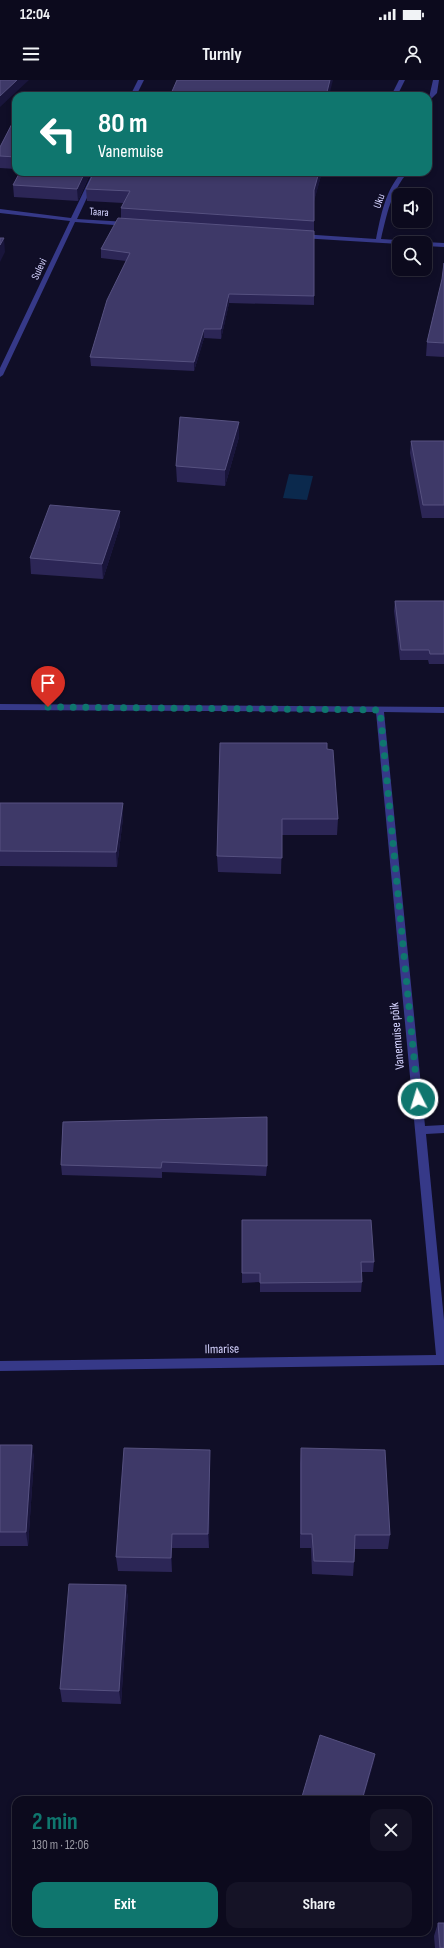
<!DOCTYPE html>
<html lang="en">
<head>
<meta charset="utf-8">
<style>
	:root { --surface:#0c0a1d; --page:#151326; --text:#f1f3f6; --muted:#9a9aa4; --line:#2c2b3b; --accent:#0f766e }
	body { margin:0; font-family:"Sofia Sans Condensed",sans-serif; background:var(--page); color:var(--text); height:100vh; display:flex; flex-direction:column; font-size:15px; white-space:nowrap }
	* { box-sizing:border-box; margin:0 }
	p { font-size:13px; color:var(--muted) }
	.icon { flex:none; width:22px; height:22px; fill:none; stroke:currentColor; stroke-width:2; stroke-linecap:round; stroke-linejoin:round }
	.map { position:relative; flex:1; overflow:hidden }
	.sheet { position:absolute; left:12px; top:1716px; width:420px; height:140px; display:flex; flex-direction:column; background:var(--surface); border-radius:12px; box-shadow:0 2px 6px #0003,0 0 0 1px var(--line) }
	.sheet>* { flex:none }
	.hud { position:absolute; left:12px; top:12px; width:420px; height:84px; border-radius:12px; box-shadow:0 2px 6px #0003,0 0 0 1px var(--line); background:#0f766e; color:#fff; overflow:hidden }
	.tools { position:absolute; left:392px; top:108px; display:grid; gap:8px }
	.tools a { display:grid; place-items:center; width:40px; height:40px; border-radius:8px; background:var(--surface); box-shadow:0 2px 6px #0003,0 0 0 1px var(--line); font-size:20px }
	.pin { position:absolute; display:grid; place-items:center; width:34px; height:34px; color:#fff; margin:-41px -17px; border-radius:50% 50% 50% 0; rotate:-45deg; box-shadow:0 0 4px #0007 }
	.pin .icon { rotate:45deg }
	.me { position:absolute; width:44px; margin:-22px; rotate:355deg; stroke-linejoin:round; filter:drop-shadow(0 0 3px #0008) }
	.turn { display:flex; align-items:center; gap:14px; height:84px; padding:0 20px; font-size:18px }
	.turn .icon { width:52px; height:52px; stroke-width:2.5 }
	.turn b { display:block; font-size:28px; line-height:34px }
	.round { display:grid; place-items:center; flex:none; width:42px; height:42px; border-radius:12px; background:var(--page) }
	.head { display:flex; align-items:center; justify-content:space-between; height:68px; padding:0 20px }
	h1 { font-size:24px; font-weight:700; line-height:30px; color:var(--accent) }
	.button { display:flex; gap:8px; margin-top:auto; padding:8px 20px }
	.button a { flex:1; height:46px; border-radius:12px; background:var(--accent); color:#fff; font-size:16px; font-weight:700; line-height:46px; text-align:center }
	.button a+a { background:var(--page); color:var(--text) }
	.status { display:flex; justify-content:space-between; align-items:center; height:28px; padding:0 20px; background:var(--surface); direction:ltr }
	.status svg { height:11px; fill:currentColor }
	header { display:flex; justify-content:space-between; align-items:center; height:52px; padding:0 20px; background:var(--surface); font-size:18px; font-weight:700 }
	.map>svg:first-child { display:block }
	.water { fill:#0b294d }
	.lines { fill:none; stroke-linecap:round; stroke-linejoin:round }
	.minor { fill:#363988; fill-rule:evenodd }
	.wall { fill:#2c2656 }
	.shaded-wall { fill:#19153b }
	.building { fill:#3e3968; stroke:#565180 }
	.route { stroke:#0f766e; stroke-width:7; stroke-dasharray:0 12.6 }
	.labels { text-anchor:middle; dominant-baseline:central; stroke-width:3.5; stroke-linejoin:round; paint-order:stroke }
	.far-street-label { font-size:11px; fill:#d5d3ff; stroke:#100e27 }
	.street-label { font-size:13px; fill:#d5d3ff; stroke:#100e27 }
</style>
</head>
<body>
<div class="status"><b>12:04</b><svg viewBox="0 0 49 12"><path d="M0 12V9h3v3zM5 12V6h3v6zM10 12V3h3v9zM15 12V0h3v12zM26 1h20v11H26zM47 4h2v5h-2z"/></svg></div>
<header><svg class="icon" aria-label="menu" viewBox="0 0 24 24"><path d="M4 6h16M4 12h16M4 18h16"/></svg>Turnly<svg class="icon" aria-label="person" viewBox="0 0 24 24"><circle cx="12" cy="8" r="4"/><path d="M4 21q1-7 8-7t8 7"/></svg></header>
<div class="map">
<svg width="444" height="1868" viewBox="0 0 444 1868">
	<rect width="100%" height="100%" fill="#100e27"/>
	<!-- water -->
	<path class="water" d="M289,394L313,396L307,420L283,418Z"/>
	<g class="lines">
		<!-- minor -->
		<path class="minor" d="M138,0H144L136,16H130Z
			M399,0H405L397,16H391Z
			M433,0H439L437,13L428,22Z
			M428,49L431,51V57L428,59Z
			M93,92H99L77,139L127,142L130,144L127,146L75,142L3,295L0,297V288L70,141L0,133V129L71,138Z
			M402,92H408C391,112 387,134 381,159L412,161L415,163L399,164L301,158L298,156L301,154L376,159C381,135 385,111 402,92Z
			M425,162L444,163V167L425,166V163H423Z
			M0,624L444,627V633L384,632L425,1046L444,1045V1053L426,1054L444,1240V1285L0,1291V1281L436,1275L376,632L0,630Z"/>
	</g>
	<!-- wall -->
	<path class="wall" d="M16,36V89L0,88V67Z
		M20,92H91L78,121L14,117L13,105Z
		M94,92H322L314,120V225L229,223L221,259L204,258L194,291L91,286L90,277L126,181L101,178V169L121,138V128L123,123L87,121L86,109Z
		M444,183V277L426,276L427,262L442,199Z
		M239,342V357L225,406L177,402L176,386Z
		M411,361H444V438H422L410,373Z
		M120,431V446L103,499L31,494L30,478Z
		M395,521H444V584H429L428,580H400L394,531Z
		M327,669L338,739L337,755H282L281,794L218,792L217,776Z
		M0,723H123V738L117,787L0,786Z
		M63,1042L267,1086L266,1096L162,1092V1098L62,1095L61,1085Z
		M242,1140L374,1182L373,1192H361L362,1202L361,1212H260V1202L242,1203Z
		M0,1365H32L34,1379L28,1466H0Z
		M301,1368L390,1455L388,1469H355L354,1482L353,1496L312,1494L311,1468H300V1383Z
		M210,1384L209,1468H172V1492L118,1491L116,1477Z
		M126,1505L128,1519L121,1624L62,1622L60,1609Z
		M438,1843L444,1868H435L434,1856Z"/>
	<!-- shaded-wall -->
	<path class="shaded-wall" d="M17,0H29L0,27V16Z
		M330,0H333L329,16H326Z
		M85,92H91L78,121L77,109Z
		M319,92H322L314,122V110Z
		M4,158L5,172L0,182V165Z
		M229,214V223L221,259V249Z
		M204,249V258L194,291V282Z
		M239,342V357L225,406V390Z
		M120,431V446L103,499L102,484Z
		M123,723V738L117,787L116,772Z
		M32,1365L34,1379L28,1466L26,1452Z
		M210,1370V1384L209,1468L208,1454Z
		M172,1454V1492L171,1478Z
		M126,1505L128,1519L121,1624L119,1611Z
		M375,1674L374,1682L363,1720H362Z"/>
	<!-- building -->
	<path class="building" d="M0,0H17L0,16Z
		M177,0H330L326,16H170Z
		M16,36V77L0,76V67Z
		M20,92H85L77,109L13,105Z
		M94,92H319L314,110V141L121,128L130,111L86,109Z
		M118,138L314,151V216L229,214L221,249H204L194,282L90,277L107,220L130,173L101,169Z
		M0,158H4L0,165Z
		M444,183V263L427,262L442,199Z
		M180,337L239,342L225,390L176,386Z
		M411,361H444V425H423Z
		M50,425L120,431L102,484L30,478Z
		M395,521H444V574H430L429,570H401Z
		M220,663H327V669L333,670L338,739H282V778L217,776Z
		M0,723H123L116,772L0,771Z
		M267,1037V1086L162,1082L161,1088L61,1085L63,1042Z
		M242,1140H371L374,1182H361L362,1202L260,1203V1193H242Z
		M0,1365H32L26,1452H0Z
		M124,1368L210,1370L208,1454H172L171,1478L116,1477Z
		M301,1368L385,1370L390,1455H355L354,1482L314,1481L312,1454H301Z
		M69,1504L126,1505L119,1611L60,1609Z
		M320,1655L375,1674L362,1720H301Z
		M438,1843H444V1868H440Z"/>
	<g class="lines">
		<!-- route -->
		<path class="route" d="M48,627L380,630L418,1019"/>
	</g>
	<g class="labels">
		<!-- far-street labels -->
		<g class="far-street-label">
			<text transform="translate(379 121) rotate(-71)">Uku</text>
			<text transform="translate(99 132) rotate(4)">Taara</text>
			<text transform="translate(39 189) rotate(-65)">Sulevi</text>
		</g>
		<!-- street labels -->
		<g class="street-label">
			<text transform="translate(397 956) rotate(-95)">Vanemuise põik</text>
			<text transform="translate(222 1269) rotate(-1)">Ilmarise</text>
		</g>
	</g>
</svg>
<div class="tools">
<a><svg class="icon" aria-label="sound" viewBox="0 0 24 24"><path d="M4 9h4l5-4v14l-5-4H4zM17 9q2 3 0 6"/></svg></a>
<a><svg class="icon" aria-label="search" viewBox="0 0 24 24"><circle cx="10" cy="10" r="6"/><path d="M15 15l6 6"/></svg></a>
</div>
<div class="pin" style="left:48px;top:627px;background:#d93025"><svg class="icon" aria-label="arrive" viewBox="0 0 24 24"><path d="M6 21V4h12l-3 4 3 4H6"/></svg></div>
<svg class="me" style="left:418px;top:1019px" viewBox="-20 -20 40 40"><circle r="17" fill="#0f766e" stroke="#fff" stroke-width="3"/><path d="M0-11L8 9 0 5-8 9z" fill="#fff"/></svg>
<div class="hud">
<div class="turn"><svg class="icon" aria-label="left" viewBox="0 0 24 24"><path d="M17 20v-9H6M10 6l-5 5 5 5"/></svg><div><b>80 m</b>Vanemuise</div></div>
</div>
<section class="sheet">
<div class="head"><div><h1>2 min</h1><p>130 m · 12:06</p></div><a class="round"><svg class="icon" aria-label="close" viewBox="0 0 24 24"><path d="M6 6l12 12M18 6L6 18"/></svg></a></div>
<div class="button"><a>Exit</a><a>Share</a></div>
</section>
</div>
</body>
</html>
